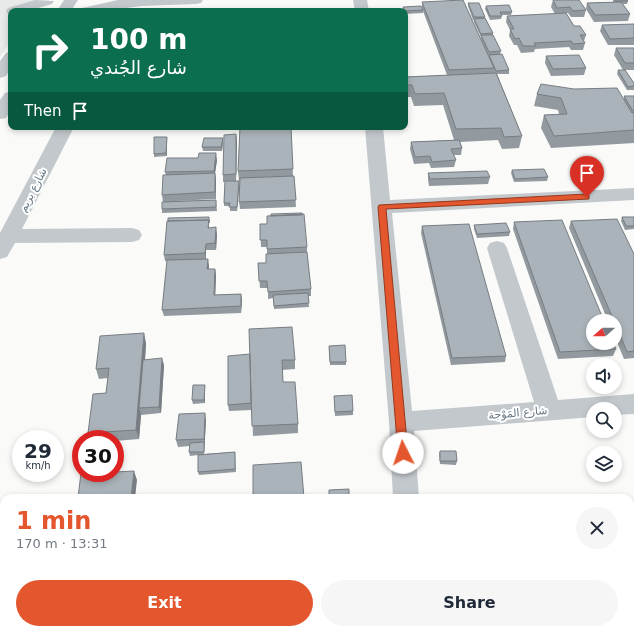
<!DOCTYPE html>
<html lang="en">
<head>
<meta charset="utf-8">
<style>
	:root { --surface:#fff; --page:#f6f6f7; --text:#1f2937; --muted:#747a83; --accent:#e4572e }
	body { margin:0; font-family:"DejaVu Sans",Vazirmatn,sans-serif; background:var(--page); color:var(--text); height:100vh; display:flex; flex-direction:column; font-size:15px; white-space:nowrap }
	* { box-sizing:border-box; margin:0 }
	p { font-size:13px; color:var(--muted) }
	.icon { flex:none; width:22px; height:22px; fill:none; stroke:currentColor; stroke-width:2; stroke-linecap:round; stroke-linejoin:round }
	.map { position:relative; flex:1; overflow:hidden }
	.details { position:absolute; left:0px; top:494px; width:634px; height:140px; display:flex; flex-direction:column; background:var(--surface); border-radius:12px 12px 0 0; box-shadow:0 2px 6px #0003 }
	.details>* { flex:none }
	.banner { position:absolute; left:8px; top:8px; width:400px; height:122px; border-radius:8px; box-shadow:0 2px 6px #0003; background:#0b6e4f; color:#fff; overflow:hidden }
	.needle { width:26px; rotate:249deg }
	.controls { position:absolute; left:586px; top:314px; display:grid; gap:8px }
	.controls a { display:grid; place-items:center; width:36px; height:36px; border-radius:50%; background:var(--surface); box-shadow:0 2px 6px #0003; font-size:20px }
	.speed { position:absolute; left:12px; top:430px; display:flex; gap:8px; font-size:20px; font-weight:700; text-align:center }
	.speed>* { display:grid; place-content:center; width:52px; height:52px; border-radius:50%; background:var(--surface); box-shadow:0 2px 6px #0003; line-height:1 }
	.speed small { font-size:10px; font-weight:400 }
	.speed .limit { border:6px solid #d22; background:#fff; color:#111 }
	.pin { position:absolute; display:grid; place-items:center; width:34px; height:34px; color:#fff; margin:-41px -17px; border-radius:50% 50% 50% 0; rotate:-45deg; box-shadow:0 0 4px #0007 }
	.pin .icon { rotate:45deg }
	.me { position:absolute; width:44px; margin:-22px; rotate:356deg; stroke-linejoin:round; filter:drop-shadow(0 0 3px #0008) }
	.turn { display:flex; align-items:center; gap:14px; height:84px; padding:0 16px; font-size:18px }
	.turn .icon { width:52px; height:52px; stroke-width:2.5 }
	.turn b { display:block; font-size:28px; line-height:34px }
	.then { display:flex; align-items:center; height:38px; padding:0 16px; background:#0003; gap:8px; font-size:15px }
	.round { display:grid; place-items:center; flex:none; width:42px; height:42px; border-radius:21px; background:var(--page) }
	.summary { display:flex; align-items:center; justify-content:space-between; height:68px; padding:0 16px }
	h1 { font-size:24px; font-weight:700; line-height:30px; color:var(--accent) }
	.button { display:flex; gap:8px; margin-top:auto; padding:8px 16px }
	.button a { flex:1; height:46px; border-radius:24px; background:var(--accent); color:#fff; font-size:16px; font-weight:700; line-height:46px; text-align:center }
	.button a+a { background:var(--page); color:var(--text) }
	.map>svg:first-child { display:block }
	.built { fill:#e8e9e9 }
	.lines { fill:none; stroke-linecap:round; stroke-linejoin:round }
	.path { stroke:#bbbfc2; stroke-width:3; stroke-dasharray:2.5 2.5; stroke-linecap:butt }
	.minor { fill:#c3c8cc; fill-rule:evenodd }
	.wall { fill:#929a9f }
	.shaded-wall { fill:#777d82 }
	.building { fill:#aab3b9; stroke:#777d82 }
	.route { fill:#e4572e; stroke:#94391e }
	.labels { text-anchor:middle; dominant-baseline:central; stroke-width:4; stroke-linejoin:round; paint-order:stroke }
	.street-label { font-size:11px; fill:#657683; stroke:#fff }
</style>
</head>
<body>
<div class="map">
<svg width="634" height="634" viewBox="0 0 634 634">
	<rect width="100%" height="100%" fill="#fafaf8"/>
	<!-- built -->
	<path class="built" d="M0,0H39L31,11H11V41L0,57Z"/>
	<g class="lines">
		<!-- path -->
		<path class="path" d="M113,634L163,630"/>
		<!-- minor -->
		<path class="minor" d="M35,0L54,1L52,4L28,11H11V15L8,14L6,11L8,8Z
			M64,0H78L71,11H57Z
			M118,0H203L201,3L196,4L141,6L104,11H80L82,8Z
			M353,0H367L369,11H355Z
			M11,51V68L6,76L0,78V61L6,53Z
			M11,91V110L6,118L0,119V100L5,93Z
			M56,127H74L22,229L132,228L139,230L142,235L139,240L132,242L15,243L7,257L0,259V233Z
			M365,127H383L390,200L634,188V200L392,213L412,411L534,402L487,248L490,243L497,241L504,243L507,248L558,400L634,394V414L615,415V409H593V417L414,431L419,498H393L389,422Z
			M0,538H4V564H0Z
			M401,630H431V634H401Z"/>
	</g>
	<!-- wall -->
	<path class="wall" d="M553,0L586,10L584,17H571L568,13H566L574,26L586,35L584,41L585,43L583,50H571L569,47L535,49L534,52L521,53L517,45H514L509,36L510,30L506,22L507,16L555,14L551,7Z
		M613,0H627L628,1L627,4H623L630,14L628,21L594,22L586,9L587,3L613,2Z
		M422,2L489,57V55H488L481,39V37L474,22V20H473L468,6V3L485,17V18L493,33V35L501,51L500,54L509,70V74H497L522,136L519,148L502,149L498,140L460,142L462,148L461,155H454L456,160L454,167L431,168L429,163L414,164L410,149L411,142L454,140L443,105L414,106L411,97H405V77L447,75L423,11V13L405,14V11H404L403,10V7H422Z
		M486,6L512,12L511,15H502L501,19L490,20L485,9Z
		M634,24V45H608L600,31L602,25Z
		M616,48H634V70H623L614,55Z
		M546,56L586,68L584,75L551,76L545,63Z
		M618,70L634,83V90H627L617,74Z
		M537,94L624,99V96H634V143L551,148L541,128L544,115L559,114L558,110L534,106Z
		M224,127H231V128H224Z
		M291,127L293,176H294L296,207L240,209L239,202L240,181H239L238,171Z
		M236,134L237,141L236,181H239V185L237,211H230V206H224V203L225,182H223V175Z
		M167,137V156L154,157V154Z
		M223,141L222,151H203L202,147Z
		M217,160L215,173L216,180V199L175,201L216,200L217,211L162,213V209L163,202L162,195L166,175L165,172Z
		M512,170L548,177L547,181L514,182L511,173Z
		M428,173L490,177L488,184L429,186L428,180Z
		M209,217V228L217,234L216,250H206V259L209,266V269H215L216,276L215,295L241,294L242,301L241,313L164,316L162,310L167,261H165L164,255Z
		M622,217H634V229L625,230L621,221Z
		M571,221L634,254V358L624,359L615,337V321H608L569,228Z
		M514,222L616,349L613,356L558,359L513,229Z
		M260,224L307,247V254L311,289V296H308L309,307L274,309L273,298L268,299V288H260L258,263H266L267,254V247H261Z
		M474,225L510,232L509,236L477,238L474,229Z
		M422,226L506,356L505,362L451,365L421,233Z
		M146,343L145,360L164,365L161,413L141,415L139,439L115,441V439H90L88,433L106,393L108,378L99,379L96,369Z
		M329,349L346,362V365H330Z
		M228,356L295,360V369L282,370L283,382L298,424V433L253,436L252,410L229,411L228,405Z
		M205,388V403L193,404L192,400Z
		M334,396L353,411V415L335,416Z
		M206,420L204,454L235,452L236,472L199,475L198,472V455L190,456L189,452L190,446L178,447L176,440Z
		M440,451L457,461L456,465L440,464L439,454Z
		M20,630H43V631L24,634H22L20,632Z"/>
	<!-- shaded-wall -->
	<path class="shaded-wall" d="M236,134L237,141L236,181Z
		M167,137V156L166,153Z
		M223,138V141L222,151L221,147Z
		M216,153L217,160L215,173L216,180V199L214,171Z
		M239,181V185L237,211V207Z
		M216,227L217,234L216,250L215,243Z
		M206,244V260L205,253Z
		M208,259L209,266L208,276L207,269Z
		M215,269L216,276L215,302L214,295Z
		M241,294L242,301L241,313Z
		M144,333L146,343L142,408H139L141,415L139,439L136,430Z
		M162,358L164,365L161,413L159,407Z
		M205,385V403L204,400Z
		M205,413L206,420L204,455V439Z
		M134,471L137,480L135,498H131Z"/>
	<!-- building -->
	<path class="building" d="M463,0L494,68L449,70L422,2Z
		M553,0H579L586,10L573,11L570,7L557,8Z
		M615,0H627L628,1H616Z
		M621,2L630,14L595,15L587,3Z
		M468,3H479L485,17H474Z
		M509,5L512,12H500L502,16H490L486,6Z
		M421,6L423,10L405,11L403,7Z
		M566,13L574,26H580L586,35H580L585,43L573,44L571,41L534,43L536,46H523L519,38L515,39L510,29H514L507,16Z
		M485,18L493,33L481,34L474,19Z
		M634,24V38L610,39L602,25Z
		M481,35H493L501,51L489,52Z
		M616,48H634V63H625Z
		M502,54L509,70L496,71L489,55Z
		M579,55L586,68L553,69L546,56Z
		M618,70H625L634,83V86L628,87Z
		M496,73L522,136L504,137L501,128L456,129L444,93L415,94L412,85H405V77Z
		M541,84L574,89L617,88L632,113L634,112V130L554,136L544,115L567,114L561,98L537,94Z
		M624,96H634V111H633Z
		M240,127H291L293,169L238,171Z
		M236,134V174L223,175L224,135Z
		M154,137H167L166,153L154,154Z
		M204,138H223L221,147H202Z
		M459,140L462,148L451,149L456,160L432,162L430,156L415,157L411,142Z
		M199,153H216L214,171L165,172L167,158H198Z
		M544,169L548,177L515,179L512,170Z
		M487,171L490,177L430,179L428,173Z
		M215,173V192L162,195L163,175Z
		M294,176L296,200L239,202L240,178Z
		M225,181H239L237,207H229L230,203H224Z
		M216,200V207L162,209V202Z
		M302,213V215L271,216V214Z
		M304,214L307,247L267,249V240H260V224H267V216Z
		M209,217V223V220L168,221V218Z
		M622,217H634V226H626Z
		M617,219L634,254V351L627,352L615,323V321H614L571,221Z
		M209,220L208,228L216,227L215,243L206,244L205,253L164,255L167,221Z
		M562,220L604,321H593V343H613L616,349L560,352L514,222Z
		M506,223L510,232L477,234L474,225Z
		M469,224L506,356L452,358L422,226Z
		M307,252L311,289L268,292L267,281H259L258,263H266V254Z
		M208,259L207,269H215L214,295L241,294V306L162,310L167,260Z
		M308,293L309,303L274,306L273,295Z
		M292,327L295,360H282L283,382H295L298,424L252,426L249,329Z
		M144,333L136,430L88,433L93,394L106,393L109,368L96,369L100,336Z
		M345,345L346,362H330L329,346Z
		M250,354L251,403L228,405V356Z
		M162,358L159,407L139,408L143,360Z
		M193,385H205L204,400H192Z
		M352,395L353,411L335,412L334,396Z
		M205,413L204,439L176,440L179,414Z
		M204,442V452H189L190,443Z
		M440,451H456L457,461H440Z
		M235,452V469L198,472V455Z
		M301,462L304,498H253V465Z
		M134,471L131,498H78L81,473H115V472Z
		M349,489V498H329V490Z
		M63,496V498H43V497Z
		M20,630H30L20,632Z"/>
	<!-- route -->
	<path class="route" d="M587,194L589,195V199L386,209L408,453L407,456L403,457L399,456L398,453L378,207L379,205Z"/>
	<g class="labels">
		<!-- street labels -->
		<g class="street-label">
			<text transform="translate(33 190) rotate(-63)">شارع بريم</text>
			<text transform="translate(518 413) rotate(-5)">شارع المَوْجة</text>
		</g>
	</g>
</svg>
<div class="controls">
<a><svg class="needle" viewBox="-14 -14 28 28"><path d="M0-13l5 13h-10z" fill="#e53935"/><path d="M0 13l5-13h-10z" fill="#747a83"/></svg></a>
<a><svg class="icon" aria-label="sound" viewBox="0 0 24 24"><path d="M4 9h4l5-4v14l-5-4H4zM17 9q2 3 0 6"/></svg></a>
<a><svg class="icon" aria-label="search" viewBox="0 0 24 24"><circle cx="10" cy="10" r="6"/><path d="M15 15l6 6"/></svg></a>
<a><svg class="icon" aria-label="layers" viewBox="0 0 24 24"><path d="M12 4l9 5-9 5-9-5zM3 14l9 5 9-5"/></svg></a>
</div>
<div class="speed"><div>29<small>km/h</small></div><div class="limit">30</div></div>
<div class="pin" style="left:587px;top:197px;background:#d93025"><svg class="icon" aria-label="arrive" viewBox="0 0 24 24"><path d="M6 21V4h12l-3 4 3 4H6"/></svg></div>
<svg class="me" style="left:403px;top:453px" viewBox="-20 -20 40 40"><circle r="19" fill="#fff"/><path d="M0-13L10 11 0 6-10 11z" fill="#e4572e"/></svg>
<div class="banner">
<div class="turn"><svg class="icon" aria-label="right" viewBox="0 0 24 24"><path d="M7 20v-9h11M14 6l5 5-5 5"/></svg><div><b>100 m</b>شارع الجُندي</div></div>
<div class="then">Then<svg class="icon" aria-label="arrive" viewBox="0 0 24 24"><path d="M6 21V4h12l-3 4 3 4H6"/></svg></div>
</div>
<section class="details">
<div class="summary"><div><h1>1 min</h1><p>170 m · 13:31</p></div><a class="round"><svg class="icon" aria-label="close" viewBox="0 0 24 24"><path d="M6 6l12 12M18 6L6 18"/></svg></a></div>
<div class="button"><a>Exit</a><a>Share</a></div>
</section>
</div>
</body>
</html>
